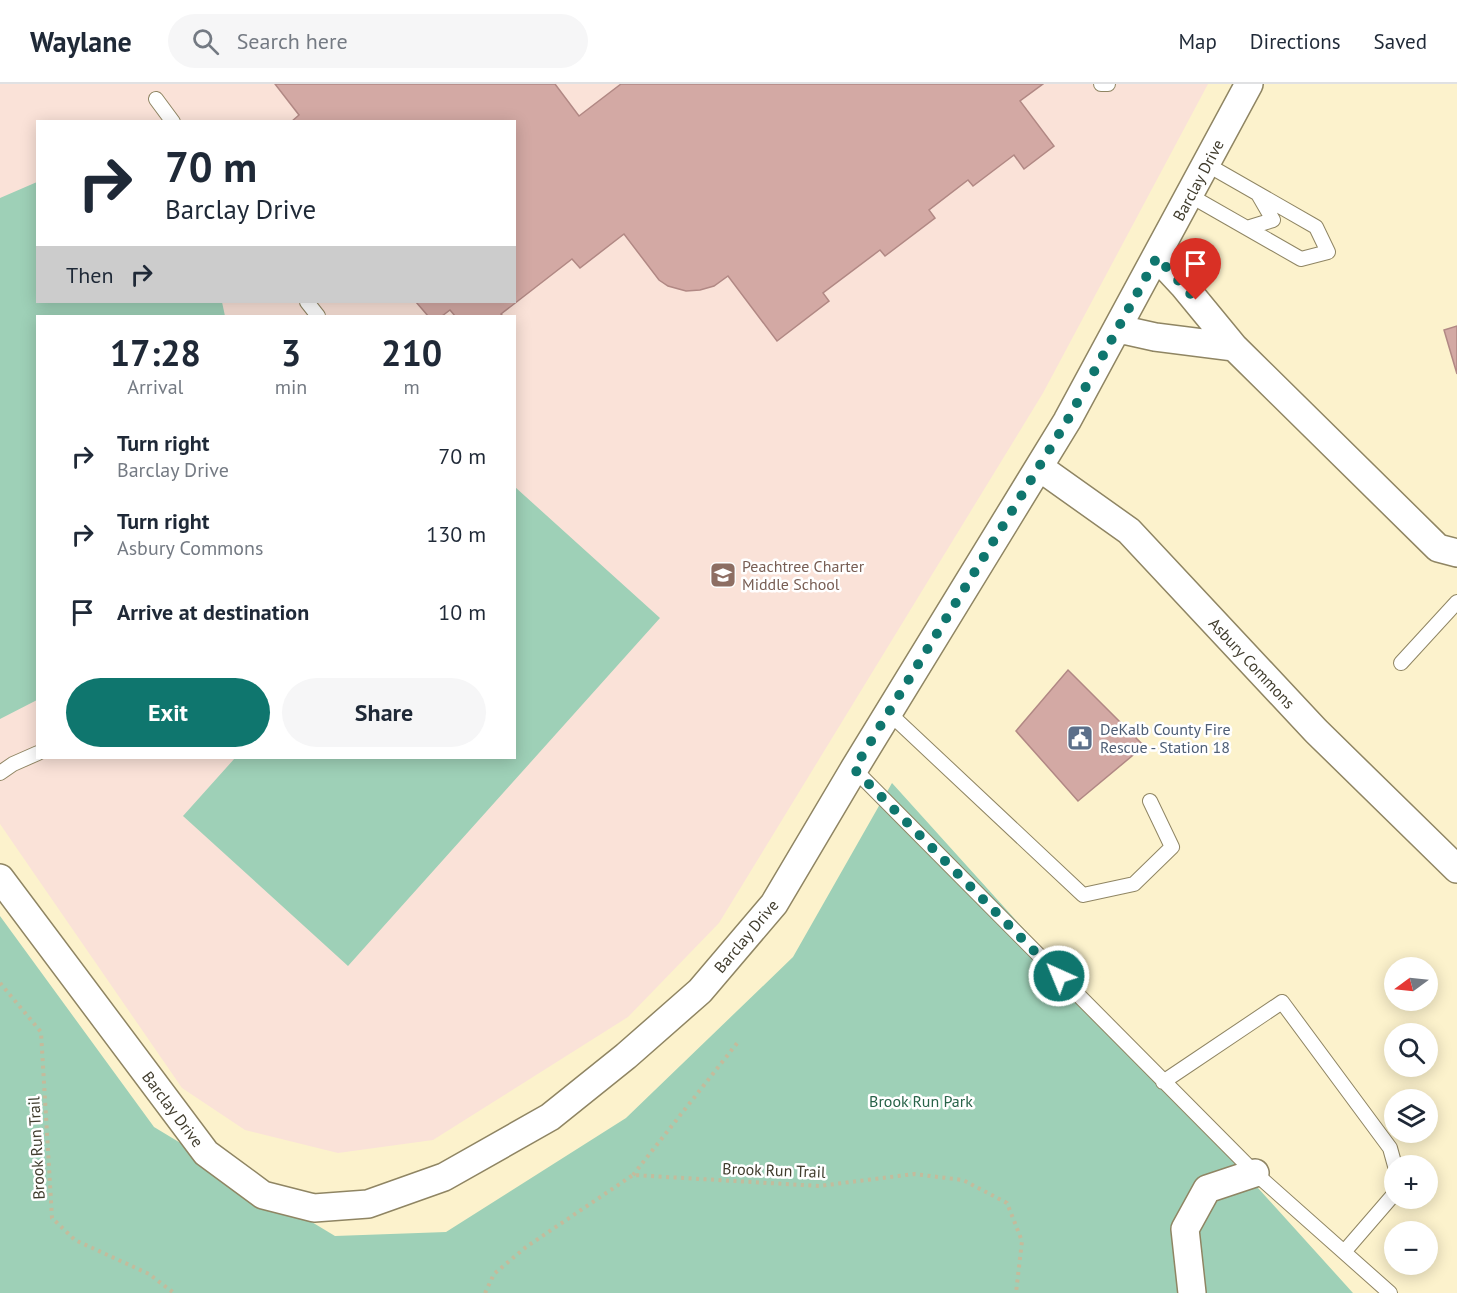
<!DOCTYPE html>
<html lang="en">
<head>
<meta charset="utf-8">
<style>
	:root { --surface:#fff; --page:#f6f6f7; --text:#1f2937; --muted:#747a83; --line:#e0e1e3; --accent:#0f766e }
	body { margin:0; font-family:"PT Sans",sans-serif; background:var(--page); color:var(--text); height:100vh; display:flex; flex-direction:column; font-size:22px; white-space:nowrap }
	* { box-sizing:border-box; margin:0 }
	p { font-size:20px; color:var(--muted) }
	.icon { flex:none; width:33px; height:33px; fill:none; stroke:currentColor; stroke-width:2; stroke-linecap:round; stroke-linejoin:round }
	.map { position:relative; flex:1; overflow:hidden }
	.sheet { position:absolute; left:36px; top:231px; width:480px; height:444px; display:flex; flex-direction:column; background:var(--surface); border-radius:0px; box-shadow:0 3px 15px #0003 }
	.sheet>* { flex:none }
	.hud { position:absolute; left:36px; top:36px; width:480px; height:183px; border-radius:0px; box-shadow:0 3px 15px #0003; background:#fff; color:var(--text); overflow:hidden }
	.needle { width:39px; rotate:255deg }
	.buttons { position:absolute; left:1384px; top:873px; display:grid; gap:12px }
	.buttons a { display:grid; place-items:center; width:54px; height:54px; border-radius:50%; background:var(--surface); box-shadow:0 3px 15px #0003; font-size:30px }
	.pin { position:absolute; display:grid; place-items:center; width:51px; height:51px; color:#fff; margin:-62px -26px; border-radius:50% 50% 50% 0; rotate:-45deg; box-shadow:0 0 6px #0007 }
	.pin .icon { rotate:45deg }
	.me { position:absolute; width:66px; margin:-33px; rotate:316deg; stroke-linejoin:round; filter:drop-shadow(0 0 4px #0008) }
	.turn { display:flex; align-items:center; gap:21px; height:126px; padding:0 30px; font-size:27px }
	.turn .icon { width:78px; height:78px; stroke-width:2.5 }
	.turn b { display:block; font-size:42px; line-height:51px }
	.then { display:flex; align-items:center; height:57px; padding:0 30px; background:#0003; gap:12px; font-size:22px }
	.eta { display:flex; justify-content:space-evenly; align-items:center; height:102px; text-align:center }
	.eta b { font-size:36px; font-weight:700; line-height:42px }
	.primary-button { display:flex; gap:12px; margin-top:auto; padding:12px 30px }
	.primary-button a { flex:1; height:69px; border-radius:36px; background:var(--accent); color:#fff; font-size:24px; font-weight:700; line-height:69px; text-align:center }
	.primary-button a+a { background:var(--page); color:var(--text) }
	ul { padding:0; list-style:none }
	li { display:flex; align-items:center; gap:18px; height:78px; padding:0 30px }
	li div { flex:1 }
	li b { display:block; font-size:22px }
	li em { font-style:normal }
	header { display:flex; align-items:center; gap:36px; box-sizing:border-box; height:84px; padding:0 30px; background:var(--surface); border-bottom:2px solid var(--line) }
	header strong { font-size:28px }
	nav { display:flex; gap:33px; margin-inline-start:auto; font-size:21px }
	.search { width:420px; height:54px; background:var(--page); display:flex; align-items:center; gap:15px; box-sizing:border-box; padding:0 21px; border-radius:33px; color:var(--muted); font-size:22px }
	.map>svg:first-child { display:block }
	.education { fill:#fae2d8; fill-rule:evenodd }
	.green { fill:#9ed0b7 }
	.building { fill:#d3a9a4; stroke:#b18884; stroke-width:1.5 }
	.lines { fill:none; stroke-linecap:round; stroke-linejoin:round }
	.lane-casing { stroke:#8f8563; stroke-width:16 }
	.street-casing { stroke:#8f8563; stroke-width:30 }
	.path { stroke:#c4bb9c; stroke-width:4; stroke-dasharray:3 4.5; stroke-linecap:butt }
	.lane { stroke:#fff; stroke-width:14 }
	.street { stroke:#fff; stroke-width:27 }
	.route { stroke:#0f766e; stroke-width:10; stroke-dasharray:0 18 }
	.labels { text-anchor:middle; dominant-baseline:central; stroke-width:5; stroke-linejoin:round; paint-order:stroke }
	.street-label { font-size:16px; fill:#403c2d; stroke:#fff }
	.education-label { font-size:16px; fill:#785e54; stroke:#fff; text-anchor:start }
	.service-label { font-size:16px; fill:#4e5e75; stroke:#fff; text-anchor:start }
	.park-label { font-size:16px; fill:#286349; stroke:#fff }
</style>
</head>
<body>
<header>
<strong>Waylane</strong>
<div class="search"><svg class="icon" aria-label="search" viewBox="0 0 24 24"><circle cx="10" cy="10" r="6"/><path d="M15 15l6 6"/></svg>Search here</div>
<nav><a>Map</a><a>Directions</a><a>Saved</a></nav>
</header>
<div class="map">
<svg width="1457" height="1209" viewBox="0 0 1457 1209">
	<rect width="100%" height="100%" fill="#fcf2cc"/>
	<!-- education -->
	<path class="education" d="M0,0H1208L1043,309L719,839L628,933L433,1056L338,1069L245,1046L182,1004L0,740ZM38,38H514V218H38ZM38,232H514V674H38Z"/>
	<!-- green -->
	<path class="green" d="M37,98L38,218H222L225,232H38L37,616L0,635V114Z
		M515,403L660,534L348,882L183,732L235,674H514Z
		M892,699L1353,1209H0V832L154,1043L335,1152L446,1148L626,1034L793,873Z"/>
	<!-- building -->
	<path class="building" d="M275,0H555L579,32L621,0H1043L1020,17L1054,62L1024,85L1014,71L973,102L968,96L929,126L935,134L885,172L880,166L823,209L829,217L777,257L728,192L714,202L700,206L686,207L668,202L659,196L624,150L580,184L572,175L501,230L503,232H455L450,226L442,232H428L416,218H514V38H291L299,31Z
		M1457,242V290L1444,246Z
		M1068,586L1144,662L1078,717L1016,647Z"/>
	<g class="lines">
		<defs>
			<path id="lane" d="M1101,0H1108
				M156,15L173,38
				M1189,111L1301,175L1328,168L1316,143L1206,80
				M1247,144L1273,136L1258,110
				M307,218L318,232
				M1401,579L1457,518
				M888,628L1083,811L1134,800L1172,763L1150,717
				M854,685L1255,1089L1390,1209
				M0,689L13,680L38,669
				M1163,998L1282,918L1390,1064L1395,1082
				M1344,1168L1395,1109"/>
			<path id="street" d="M1157,173L1183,201L1234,263L1438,464L1457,469
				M1119,245L1155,253L1234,263
				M1039,383L1129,447L1316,647L1457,785
				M0,794L206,1069L263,1111L314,1124L368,1120L444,1093L550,1033L626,972L700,907L774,820L854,685L1067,337L1249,0
				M1192,1209L1185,1145L1207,1105L1255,1089"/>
		</defs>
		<!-- lane casing -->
		<use href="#lane" class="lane-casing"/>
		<!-- street casing -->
		<use href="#street" class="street-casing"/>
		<!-- path -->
		<path class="path" d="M0,899L41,948L52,1134L75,1156L149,1190L174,1209
			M633,1091L738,958
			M485,1209L494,1190L526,1163L633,1091L819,1102L914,1090L963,1096L1007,1119L1022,1157L1016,1209"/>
		<!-- lane -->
		<use href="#lane" class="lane"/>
		<!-- street -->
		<use href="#street" class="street"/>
	</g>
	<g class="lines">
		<!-- route -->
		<path class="route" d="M1059,892L854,685L1067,337L1157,173L1196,216"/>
	</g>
	<!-- icons -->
	<defs>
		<symbol id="school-square" viewBox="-11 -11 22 22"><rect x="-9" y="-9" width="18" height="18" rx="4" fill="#8d6e63" stroke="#fff"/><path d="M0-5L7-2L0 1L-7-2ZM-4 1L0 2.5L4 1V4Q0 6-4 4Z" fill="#fff"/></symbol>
		<symbol id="civic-square" viewBox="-11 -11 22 22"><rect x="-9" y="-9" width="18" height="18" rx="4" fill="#5c6f8a" stroke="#fff"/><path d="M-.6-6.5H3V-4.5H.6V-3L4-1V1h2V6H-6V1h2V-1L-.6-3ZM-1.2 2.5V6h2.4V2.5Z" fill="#fff"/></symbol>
	</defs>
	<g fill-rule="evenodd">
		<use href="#school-square" x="708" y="476" width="30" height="30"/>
		<use href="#civic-square" x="1065" y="639" width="30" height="30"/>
	</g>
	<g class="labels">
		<!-- street labels -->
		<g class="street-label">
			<text transform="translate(1198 96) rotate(-62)">Barclay Drive</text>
			<text transform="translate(1252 579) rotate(47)">Asbury Commons</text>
			<text transform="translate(746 852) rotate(-50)">Barclay Drive</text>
			<text transform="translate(173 1025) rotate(53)">Barclay Drive</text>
			<text transform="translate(36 1064) rotate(-93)">Brook Run Trail</text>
			<text transform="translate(774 1086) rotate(2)">Brook Run Trail</text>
		</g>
		<!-- education labels -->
		<g class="education-label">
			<text x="742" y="482">Peachtree Charter<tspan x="742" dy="18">Middle School</tspan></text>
		</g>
		<!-- service labels -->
		<g class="service-label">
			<text x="1100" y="645">DeKalb County Fire<tspan x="1100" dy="18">Rescue - Station 18</tspan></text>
		</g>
		<!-- park labels -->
		<g class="park-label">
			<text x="921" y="1017">Brook Run Park</text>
		</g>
	</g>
</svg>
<div class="buttons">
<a><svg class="needle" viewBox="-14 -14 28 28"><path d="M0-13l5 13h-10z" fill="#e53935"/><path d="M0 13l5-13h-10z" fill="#747a83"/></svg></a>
<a><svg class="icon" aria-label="search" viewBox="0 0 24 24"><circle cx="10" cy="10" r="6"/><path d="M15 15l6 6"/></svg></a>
<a><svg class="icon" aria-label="layers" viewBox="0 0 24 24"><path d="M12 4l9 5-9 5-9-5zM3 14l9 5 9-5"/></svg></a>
<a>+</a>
<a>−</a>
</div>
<div class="pin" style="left:1196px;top:216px;background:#d93025"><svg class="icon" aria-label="arrive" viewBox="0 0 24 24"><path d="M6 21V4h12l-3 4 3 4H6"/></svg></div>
<svg class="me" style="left:1059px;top:892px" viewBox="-20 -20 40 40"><circle r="17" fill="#0f766e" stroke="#fff" stroke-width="3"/><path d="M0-11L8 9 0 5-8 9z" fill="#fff"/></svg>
<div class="hud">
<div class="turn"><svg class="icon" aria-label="right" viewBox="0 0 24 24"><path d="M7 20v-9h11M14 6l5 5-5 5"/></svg><div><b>70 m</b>Barclay Drive</div></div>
<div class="then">Then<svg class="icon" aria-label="right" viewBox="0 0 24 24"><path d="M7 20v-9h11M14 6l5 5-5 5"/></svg></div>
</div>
<section class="sheet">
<div class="eta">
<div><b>17:28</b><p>Arrival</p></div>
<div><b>3</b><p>min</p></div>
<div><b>210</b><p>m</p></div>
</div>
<ul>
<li><svg class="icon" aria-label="right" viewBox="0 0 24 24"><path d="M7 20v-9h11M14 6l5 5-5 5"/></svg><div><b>Turn right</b><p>Barclay Drive</p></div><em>70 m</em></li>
<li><svg class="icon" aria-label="right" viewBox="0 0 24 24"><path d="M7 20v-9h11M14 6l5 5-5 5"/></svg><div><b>Turn right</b><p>Asbury Commons</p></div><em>130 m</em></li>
<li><svg class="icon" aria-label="arrive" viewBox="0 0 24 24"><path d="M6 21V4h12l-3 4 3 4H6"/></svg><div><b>Arrive at destination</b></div><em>10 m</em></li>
</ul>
<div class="primary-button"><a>Exit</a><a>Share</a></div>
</section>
</div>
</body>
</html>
